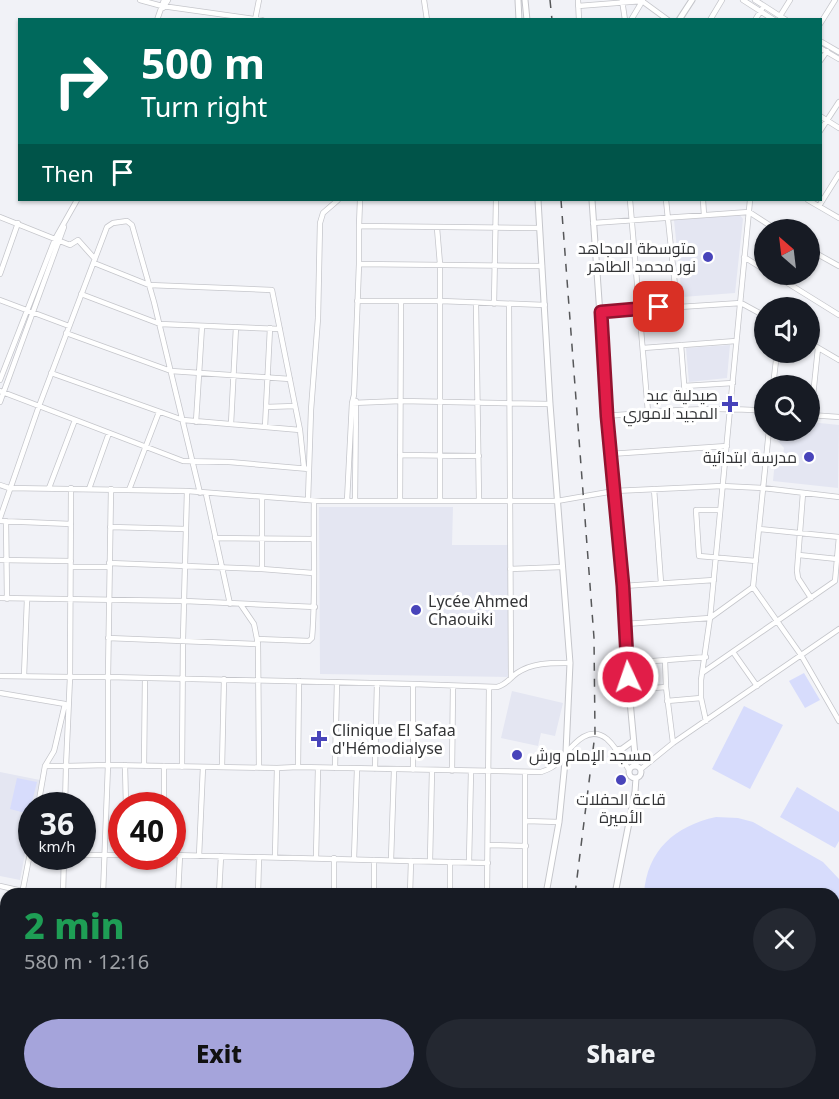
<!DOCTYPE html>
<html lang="en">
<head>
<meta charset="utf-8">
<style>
	:root { --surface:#171b24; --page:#242831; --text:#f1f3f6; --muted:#9ea1a6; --accent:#a5a4db }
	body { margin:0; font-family:"Noto Sans",Cairo,sans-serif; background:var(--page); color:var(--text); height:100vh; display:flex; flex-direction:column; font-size:22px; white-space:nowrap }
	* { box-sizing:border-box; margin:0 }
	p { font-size:20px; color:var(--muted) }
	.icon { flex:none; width:33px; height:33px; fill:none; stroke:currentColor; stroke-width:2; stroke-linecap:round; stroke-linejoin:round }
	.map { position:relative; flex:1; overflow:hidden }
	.details { position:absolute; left:0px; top:888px; width:840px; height:212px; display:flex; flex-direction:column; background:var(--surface); border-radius:18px 18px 0 0; box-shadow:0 2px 4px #0004 }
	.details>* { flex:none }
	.guide { position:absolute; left:18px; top:18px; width:804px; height:183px; border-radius:0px; box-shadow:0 2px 4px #0004; background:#00695c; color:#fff; overflow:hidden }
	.needle { width:39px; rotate:332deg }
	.fabs { position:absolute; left:754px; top:219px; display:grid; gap:12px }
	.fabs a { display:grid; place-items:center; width:66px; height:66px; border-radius:50%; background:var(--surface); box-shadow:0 2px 4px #0004; font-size:30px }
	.speed { position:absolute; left:18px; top:792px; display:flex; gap:12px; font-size:30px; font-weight:700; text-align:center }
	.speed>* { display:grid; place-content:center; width:78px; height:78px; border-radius:50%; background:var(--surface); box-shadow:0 2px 4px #0004; line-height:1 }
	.speed small { font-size:15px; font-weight:400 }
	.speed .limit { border:9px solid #d22; background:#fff; color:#111 }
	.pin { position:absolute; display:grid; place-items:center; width:51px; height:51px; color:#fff; margin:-26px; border-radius:12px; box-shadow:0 3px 9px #0006 }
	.me { position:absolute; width:66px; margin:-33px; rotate:357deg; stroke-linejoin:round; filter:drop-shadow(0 0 4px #0008) }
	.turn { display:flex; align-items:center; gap:21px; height:126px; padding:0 24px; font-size:27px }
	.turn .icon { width:78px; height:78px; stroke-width:2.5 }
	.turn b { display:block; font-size:42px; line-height:51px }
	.then { display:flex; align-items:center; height:57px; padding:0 24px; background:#0003; gap:12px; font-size:22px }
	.round { display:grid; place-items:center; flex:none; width:63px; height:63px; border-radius:32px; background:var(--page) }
	.headline { display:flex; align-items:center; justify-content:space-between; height:102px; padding:0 24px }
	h1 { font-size:36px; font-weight:800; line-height:45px; color:#1e9e55 }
	.primary-button { display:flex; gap:12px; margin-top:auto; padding:12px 24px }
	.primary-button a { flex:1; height:69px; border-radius:36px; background:var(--accent); color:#111; font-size:24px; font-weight:800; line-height:69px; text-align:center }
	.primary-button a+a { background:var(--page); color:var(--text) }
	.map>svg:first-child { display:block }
	.built { fill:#e4e6f2 }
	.pitch { fill:#d7dcfc }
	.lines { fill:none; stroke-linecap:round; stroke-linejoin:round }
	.minor-casing { stroke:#c5c6cb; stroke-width:6 }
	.tertiary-casing { stroke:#c5c6cb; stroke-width:7 }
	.primary-casing { stroke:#c5c6cb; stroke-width:8 }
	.minor { stroke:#fff; stroke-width:4.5 }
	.tertiary { stroke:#fff; stroke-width:5 }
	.primary { stroke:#fff; stroke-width:7 }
	.rail { stroke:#565759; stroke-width:1.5; stroke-dasharray:8 8; stroke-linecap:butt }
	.route-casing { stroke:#92132f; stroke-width:15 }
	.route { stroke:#e11d48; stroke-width:10 }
	.poi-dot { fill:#4844ba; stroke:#fff; stroke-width:2 }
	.labels { text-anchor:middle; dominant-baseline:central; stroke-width:6; stroke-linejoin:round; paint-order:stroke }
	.poi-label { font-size:16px; fill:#343537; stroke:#fff; text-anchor:end }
</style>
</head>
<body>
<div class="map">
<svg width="839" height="1099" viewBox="0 0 839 1099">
	<rect width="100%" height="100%" fill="#f1f2f7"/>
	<!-- built -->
	<path class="built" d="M740,215L743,219L735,293L682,297L674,220Z
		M730,345L727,378L689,382L686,348Z
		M810,422L839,425L838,488L773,481L775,460L783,454L784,448L777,440L778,431L810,430Z
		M319,507H453L452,545H511V677L320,674Z
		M512,691L563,703L555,736L541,733L538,746L501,738Z
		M0,772L40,780L35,805L32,806L31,822L20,880L0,876Z"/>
	<!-- pitch -->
	<path class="pitch" d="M804,673L820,700L805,708L789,681Z
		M744,706L783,725L750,789L712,769Z
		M17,778L37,782L29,814L10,809Z
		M797,787L839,812V841L835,848L780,817Z
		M716,817L738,818L753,822L823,862L839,879V975L834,981V894H644C647,850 675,826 716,817Z"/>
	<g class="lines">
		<defs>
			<path id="minor" d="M140,0L162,6L262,20
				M424,0L427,20
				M578,0L579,20
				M622,0L625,20
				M743,0L774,20
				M755,0L786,20
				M578,6L642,1L668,20
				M163,8L168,0
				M780,16L790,0
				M157,20L164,0
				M255,20L259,0
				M631,20L643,0
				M710,20L722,0
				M755,20L762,9
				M820,24L835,0
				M820,41L839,52
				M820,48L839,59
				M820,61L827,51
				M820,116L839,128
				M820,131L839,102
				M630,200L648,412
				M666,200L677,305
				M703,200L704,215
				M808,200L839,218
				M819,206L839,174
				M0,217L70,245L78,240L95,259
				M593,223L749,212L777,230
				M359,226L360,200
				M437,228L440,264V501
				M810,250L839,266
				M744,257L765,270
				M94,263L149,285L272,290L300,430L304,468
				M359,264V226L539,228
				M0,274L18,223
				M773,274L839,315
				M81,294L160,324L280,329
				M0,300L69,326
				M357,301H441L545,305
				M476,304L479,501
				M494,304L496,200
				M509,304L511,678
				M601,312L741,303L765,316
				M66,333L171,371L290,379
				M810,343L839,360
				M681,345L686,409
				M643,348L736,341
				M51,373L183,420L300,430
				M0,380L55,239L77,200
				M684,386L733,383
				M773,386L777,352
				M0,391L183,461L229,462L309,469
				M0,402L64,227
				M352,403L401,401L550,404
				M266,407L295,406
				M810,415L839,417
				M811,415L818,348
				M607,416C660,411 712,406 765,411
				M196,422L202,326
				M231,424L236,327
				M265,427L270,328
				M769,430L753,587L801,655L839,721
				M610,454L727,446
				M400,455L479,456
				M0,485L9,488L187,491L321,501H557L614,491L722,486L763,488L839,497
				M49,488L75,420
				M89,489L109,433
				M654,489L661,583
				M129,490L159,412
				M803,493L797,571L798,578L811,598
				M206,494L230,604
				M262,497V569
				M308,500L311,410L318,318L320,223L323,213L338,200
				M347,501L352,403L354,395L359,264L542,266
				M355,501L356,401
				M400,501L401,301
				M720,510H696L699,556L756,561
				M0,518L39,406L107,227L113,223L127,221L132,225L154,302L200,493
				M0,521L71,524
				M6,521L7,599
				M110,527L186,529
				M215,538L313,539
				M799,555L837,559
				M0,560L71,561
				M109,563L262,569L313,573
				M71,567H109
				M510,569L562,567
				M623,586L714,580
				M0,598L185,601L315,607
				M241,605L254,624L258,644L259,768
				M625,624L710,618L753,587
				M108,638L258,644
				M257,639L309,641L312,638C316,593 313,546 314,501
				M733,652L757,686
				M665,660L666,687
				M627,663L706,657
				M702,673L835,581L839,537L760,529
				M0,676L70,677L71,488
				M24,676L27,599
				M299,681L298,767L541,772C547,770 553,768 557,763C569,751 586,722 607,739C616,747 623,760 629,770
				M629,690L666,687L673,743
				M0,693L65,704
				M667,701L701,698
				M706,721L701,698V680L710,618L750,200
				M125,765L126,806
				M45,766H66L70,677H108L111,489
				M144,766L145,678
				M182,767L183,639L187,491
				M222,767L224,679
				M277,768L298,767
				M335,768L337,682
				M375,769L377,683
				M641,769L673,743L839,629
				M413,770V684
				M452,771L453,686
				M38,806L45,766L54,751L65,704
				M65,806L66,766L108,765L277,768L275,857
				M164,806V766
				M526,821L559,822
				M488,845L526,846
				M30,853L32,837
				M82,855H122
				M172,855L488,863
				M199,856L203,767
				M316,858L318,768
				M334,858V894
				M354,859L357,769
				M391,860L394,770
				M430,861L432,770
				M450,862V894
				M469,862L471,771
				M0,886L22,891
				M22,894L30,853H32
				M63,894L64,856
				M103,894L108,765V677L413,684L497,687C506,685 510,678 517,673C533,662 552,663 570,663
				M178,894L180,855
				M219,894L221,856
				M258,894L259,857
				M374,894V860
				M410,894L411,861
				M487,894L489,687
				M525,894V773
				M834,1028L839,1029
				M834,1038L839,1039
				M0,1052L6,1055
				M0,1075L6,1077
				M227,1094L253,1099
				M256,1094V1099
				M539,1094L558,1099
				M754,1094L779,1098L780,1094
				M9,1099L11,1094
				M59,1099V1094
				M172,1099L173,1094
				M292,1099V1094
				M331,1099V1094
				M368,1099V1094
				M408,1099V1094
				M448,1099V1094
				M484,1099V1094
				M646,1099L647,1094
				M691,1099L692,1094
				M738,1099L739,1094
				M817,1099L818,1094"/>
			<path id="tertiary" d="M518,0L519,20
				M525,0L527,20
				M679,20L692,0
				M538,200L550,404L570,663L566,752L559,822L546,894
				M592,200L607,416L623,586L629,690L636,766
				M616,750L622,749L633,741
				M629 772a6 6 0 1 1 12 0a6 6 0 1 1-12 0Z
				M615,894L635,792L636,778
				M489,1099L491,1094
				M571,1099L572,1094"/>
			<path id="primary" d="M0,1037L6,1041
				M0,1045L6,1048
				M96,1094L108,1099"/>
		</defs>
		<!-- minor casing -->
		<use href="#minor" class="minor-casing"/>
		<!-- tertiary casing -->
		<use href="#tertiary" class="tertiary-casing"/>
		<!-- primary casing -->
		<use href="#primary" class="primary-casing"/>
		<!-- minor -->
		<use href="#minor" class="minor"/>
		<!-- tertiary -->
		<use href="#tertiary" class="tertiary"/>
		<!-- primary -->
		<use href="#primary" class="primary"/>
		<!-- rail -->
		<path class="rail" d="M550,0L552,20
			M561,200L594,638L595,734L575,894
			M520,1099L522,1094"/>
	</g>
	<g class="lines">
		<defs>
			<path id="route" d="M628,677L623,586L607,416L601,312L659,307"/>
		</defs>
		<!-- route casing -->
		<use href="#route" class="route-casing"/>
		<!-- route -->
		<use href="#route" class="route"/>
	</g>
	<!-- markers -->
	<g class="poi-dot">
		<circle cx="708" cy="257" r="6"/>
		<path d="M727 395h6v6h6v6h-6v6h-6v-6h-6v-6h6z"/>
		<circle cx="809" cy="457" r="6"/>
		<circle cx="416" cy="610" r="6"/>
		<path d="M316 730h6v6h6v6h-6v6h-6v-6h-6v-6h6z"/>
		<circle cx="517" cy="755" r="6"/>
		<circle cx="621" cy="780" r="6"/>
	</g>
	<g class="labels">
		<!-- poi labels -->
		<g class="poi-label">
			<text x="696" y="248">متوسطة المجاهد<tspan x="696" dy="18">نور محمد الطاهر</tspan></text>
			<text x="718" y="395">صيدلية عبد<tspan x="718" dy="18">المجيد لاموري</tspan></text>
			<text x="797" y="457">مدرسة ابتدائية</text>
			<text x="428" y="601" text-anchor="start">Lycée Ahmed<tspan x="428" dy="18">Chaouiki</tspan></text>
			<text x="332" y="730" text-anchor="start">Clinique El Safaa<tspan x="332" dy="18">d'Hémodialyse</tspan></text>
			<text x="529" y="755" text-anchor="start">مسجد الإمام ورش</text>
			<text x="621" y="799" text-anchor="middle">قاعة الحفلات<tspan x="621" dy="18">الأميرة</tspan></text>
		</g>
	</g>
</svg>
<div class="fabs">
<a><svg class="needle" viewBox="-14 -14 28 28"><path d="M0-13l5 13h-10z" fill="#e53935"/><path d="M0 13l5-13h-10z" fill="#9ea1a6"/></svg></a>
<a><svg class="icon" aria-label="sound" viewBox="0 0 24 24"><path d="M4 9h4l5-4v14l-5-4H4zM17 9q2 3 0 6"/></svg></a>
<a><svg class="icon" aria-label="search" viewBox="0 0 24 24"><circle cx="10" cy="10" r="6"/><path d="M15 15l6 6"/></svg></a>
</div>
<div class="speed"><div>36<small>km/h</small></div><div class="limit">40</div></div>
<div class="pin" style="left:659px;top:307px;background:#d93025"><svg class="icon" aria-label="arrive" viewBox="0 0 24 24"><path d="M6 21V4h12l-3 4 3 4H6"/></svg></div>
<svg class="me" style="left:628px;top:677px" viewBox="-20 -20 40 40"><circle r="17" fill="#e11d48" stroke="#fff" stroke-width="3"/><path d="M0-11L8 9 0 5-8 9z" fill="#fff"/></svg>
<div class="guide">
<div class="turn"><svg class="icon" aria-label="right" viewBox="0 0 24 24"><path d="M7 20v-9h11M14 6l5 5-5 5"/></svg><div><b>500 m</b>Turn right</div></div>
<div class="then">Then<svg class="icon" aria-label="arrive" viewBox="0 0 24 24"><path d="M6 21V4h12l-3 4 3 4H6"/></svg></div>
</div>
<section class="details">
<div class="headline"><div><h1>2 min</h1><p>580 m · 12:16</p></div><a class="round"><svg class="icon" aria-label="close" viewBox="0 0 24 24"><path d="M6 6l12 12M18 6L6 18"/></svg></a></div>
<div class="primary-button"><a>Exit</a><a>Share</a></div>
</section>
</div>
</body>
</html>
